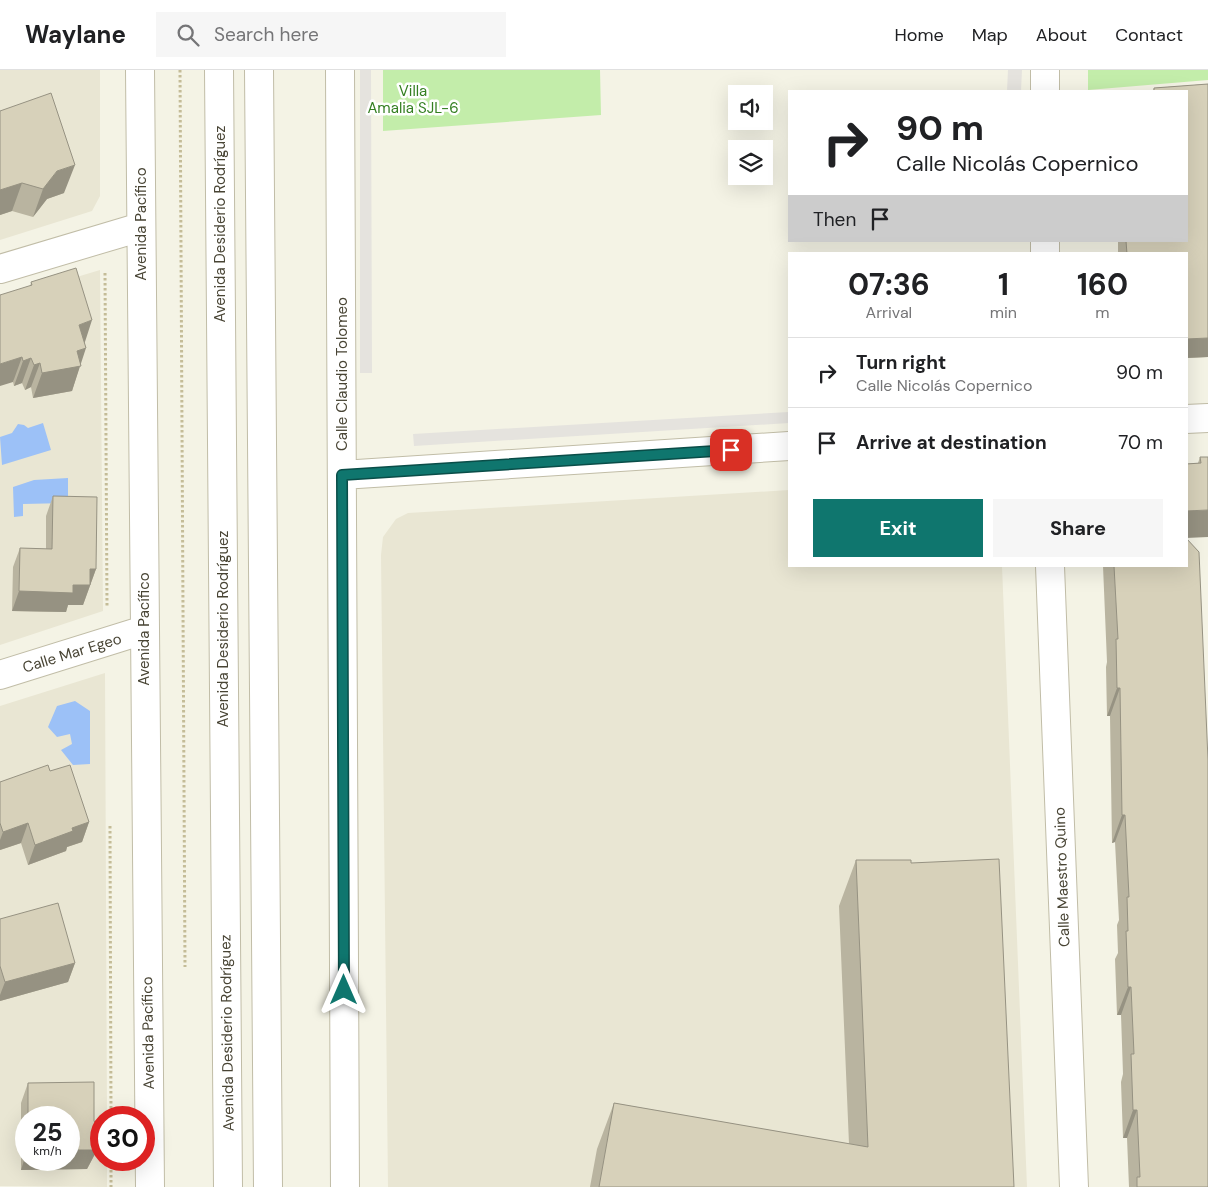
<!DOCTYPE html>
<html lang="en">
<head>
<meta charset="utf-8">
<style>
	:root { --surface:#fff; --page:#f6f6f6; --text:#202124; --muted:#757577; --line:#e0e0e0; --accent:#0f766e }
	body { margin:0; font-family:"DM Sans",sans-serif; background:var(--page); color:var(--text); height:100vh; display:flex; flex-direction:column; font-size:19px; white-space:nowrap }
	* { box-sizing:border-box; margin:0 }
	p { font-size:16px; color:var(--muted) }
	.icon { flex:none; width:28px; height:28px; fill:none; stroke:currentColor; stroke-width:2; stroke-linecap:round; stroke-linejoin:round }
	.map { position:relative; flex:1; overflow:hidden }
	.details { position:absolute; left:788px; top:182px; width:400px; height:315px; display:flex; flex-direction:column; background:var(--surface); border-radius:0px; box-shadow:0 5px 20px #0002 }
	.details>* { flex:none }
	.hud { position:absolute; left:788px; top:20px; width:400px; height:152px; border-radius:0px; box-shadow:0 5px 20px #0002; background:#fff; color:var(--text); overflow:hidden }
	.controls { position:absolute; left:728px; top:15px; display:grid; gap:10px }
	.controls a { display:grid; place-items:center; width:45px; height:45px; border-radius:0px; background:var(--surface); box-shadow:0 5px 20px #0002; font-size:25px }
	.speed { position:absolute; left:15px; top:1036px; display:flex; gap:10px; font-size:25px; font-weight:700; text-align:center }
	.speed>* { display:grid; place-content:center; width:65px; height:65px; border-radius:50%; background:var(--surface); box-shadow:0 5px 20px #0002; line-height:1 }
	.speed small { font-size:12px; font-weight:400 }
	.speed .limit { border:8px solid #d22; background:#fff; color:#111 }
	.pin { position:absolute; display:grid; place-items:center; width:42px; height:42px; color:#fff; margin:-21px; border-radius:10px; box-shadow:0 2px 8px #0006 }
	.me { position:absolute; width:55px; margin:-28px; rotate:0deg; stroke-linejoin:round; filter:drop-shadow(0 0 4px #0008) }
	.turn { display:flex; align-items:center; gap:18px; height:105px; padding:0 25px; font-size:22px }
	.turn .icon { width:65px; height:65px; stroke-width:2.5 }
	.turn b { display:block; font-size:35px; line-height:42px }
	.then { display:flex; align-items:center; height:48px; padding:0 25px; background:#0003; gap:10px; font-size:19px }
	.eta { display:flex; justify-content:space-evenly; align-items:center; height:85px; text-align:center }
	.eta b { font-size:30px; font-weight:700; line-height:35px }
	.cta { display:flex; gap:10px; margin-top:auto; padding:10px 25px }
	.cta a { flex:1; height:58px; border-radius:0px; background:var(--accent); color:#fff; font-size:20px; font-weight:700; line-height:58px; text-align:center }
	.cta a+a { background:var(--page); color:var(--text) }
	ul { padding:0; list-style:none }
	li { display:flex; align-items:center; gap:15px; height:70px; padding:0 25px; border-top:1px solid var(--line) }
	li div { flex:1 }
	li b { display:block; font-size:19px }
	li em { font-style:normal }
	header { display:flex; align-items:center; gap:30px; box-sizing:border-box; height:70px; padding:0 25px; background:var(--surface); border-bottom:1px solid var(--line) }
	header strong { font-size:24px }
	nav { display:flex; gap:28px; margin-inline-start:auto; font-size:18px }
	.search { width:350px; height:45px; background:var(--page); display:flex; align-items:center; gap:12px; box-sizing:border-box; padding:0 18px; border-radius:0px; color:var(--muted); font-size:19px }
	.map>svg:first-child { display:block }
	.residential { fill:#e9e6d3; fill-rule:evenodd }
	.green { fill:#c3edaa }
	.parking { fill:#e5e3de }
	.water { fill:#9cc1f7 }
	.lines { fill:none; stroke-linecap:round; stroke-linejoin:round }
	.minor-casing { stroke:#c1bda7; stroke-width:30 }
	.path { stroke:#c4bc97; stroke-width:3; stroke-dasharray:2.5 2.5; stroke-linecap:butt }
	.minor { stroke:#fff; stroke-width:28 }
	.wall { fill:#b9b4a0; fill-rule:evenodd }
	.shaded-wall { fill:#969282 }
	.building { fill:#d7d1ba; stroke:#969282 }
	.route-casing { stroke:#0a4d48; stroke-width:12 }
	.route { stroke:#0f766e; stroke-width:9 }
	.labels { text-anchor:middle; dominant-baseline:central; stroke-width:5; stroke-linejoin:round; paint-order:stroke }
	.park-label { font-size:15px; fill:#347f22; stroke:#fff }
	.street-label { font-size:15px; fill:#484434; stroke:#fff }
</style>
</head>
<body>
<header>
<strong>Waylane</strong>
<div class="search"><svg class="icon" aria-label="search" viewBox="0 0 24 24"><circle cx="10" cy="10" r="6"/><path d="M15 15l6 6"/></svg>Search here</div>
<nav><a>Home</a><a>Map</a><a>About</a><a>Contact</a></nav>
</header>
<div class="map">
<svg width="1208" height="1117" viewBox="0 0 1208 1117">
	<rect width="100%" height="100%" fill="#f4f3e5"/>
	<!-- residential -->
	<path class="residential" d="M0,0H100V126L92,141L0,170Z
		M100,200L103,541L0,575V230Z
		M789,420V496H1002L1027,1117H388L381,485L383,467L396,449L408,443Z
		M105,603L107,1047L101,1048V1090H107V1117L0,1116V636ZM26,1048H69V1090H26Z"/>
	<!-- green -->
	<path class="green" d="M383,0H600L601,45L383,61Z
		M1088,0H1208V10L1088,20Z"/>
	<!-- parking -->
	<path class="parking" d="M360,0H371L372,303H360Z
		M1008,0H1022L1021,21H1007Z
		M789,342V353L414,376L413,364Z"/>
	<!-- water -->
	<path class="water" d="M43,353L51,380L2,395L0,367L12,363L18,354L24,355L28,358Z
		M68,408V433L23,434V446L14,447L13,417L34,410Z
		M75,631L90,641V694L73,695L61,680L72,674L70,664L57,667L48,657L57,636Z"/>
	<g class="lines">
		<defs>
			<path id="minor" d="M140,0L150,1117
				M219,0L228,1117
				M259,0L268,1117
				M340,0L345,1117
				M1045,21V0
				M1045,184V171
				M0,199L141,157
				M1186,349L1208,348
				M342,405L789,376
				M1050,496L1074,1117
				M0,605L144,560"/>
		</defs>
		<!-- minor casing -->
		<use href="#minor" class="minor-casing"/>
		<!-- path -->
		<path class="path" d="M180,0L185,897
			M105,203L107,537
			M110,756L111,1048
			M111,1090V1117"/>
		<!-- minor -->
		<use href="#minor" class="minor"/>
	</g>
	<!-- wall -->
	<path class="wall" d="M1208,14V287L1186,288V184H1118V171H1186V21H1153L1154,18Z
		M0,41L64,123L47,129L33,147L12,141L0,145Z
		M31,212L84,272L80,295L72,321L33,328L31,317L25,320L22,313L14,316L13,312Z
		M1200,387H1208L1187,468L1208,1117H1129L1127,1068H1123L1121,1012L1123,1004L1121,945H1117L1115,889L1118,883L1117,855L1119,850L1115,772L1112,773L1110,646H1107L1106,597L1107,592L1103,496H1186V394L1198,393Z
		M53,426L96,499L83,535H68L66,542L12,541L13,497L20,478L46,479V446Z
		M50,701L89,752L82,772L67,777L66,781L28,795L21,773L0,780V712Z
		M856,790L911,793L1014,1117H590L597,1079L614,1033L849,1074L839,836Z
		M0,849L75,893L68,912L0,931Z
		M28,1013L94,1051L96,1082L87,1099L21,1100V1033ZM26,1048H69L26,1090Z"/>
	<!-- shaded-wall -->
	<path class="shaded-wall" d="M75,95L64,123L47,129L33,147L43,119L57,101Z
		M22,113L12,141L0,145V120Z
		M92,250L84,275L79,255Z
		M1208,268V287L1186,288V269Z
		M86,278L72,321L33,328L42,303L77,281Z
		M22,287L13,312L0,316V294Z
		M31,288L22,313L14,316L23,291Z
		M40,293L31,317L25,320L34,295Z
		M1208,440V467L1186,468V441Z
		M90,499H96L83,535H68L66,542L12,541L19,521L73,515Z
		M1117,618H1120L1110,646H1107Z
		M1122,745H1125L1115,772L1112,773Z
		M89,752L82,772L67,777L66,781L28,795L35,775L72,758Z
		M28,753L21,773L0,780V770L3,762Z
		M75,893L68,912L0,931V925L5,912Z
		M1128,917H1131L1121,945H1117Z
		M1133,1040H1137L1127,1068H1123Z
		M101,1066L96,1082L87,1099L21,1100L26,1084V1090H69V1080Z"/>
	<!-- building -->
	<path class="building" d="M1208,14V268L1186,269V184H1127L1126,171H1186V21H1154V18Z
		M51,23L75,95L57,101L43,119L22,113L0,120V41Z
		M76,198L92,250L79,255L86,278L77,281L81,296L42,303L40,293L34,295L31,288L23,291L22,287L0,294V225L32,215L31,212Z
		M1200,387H1208V440L1186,441V394L1201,393Z
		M53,426L97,427L96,499H90V515H73V523L19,521L20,478L52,479Z
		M1186,468L1199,482L1208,690V1117H1137V1107H1140L1137,1040H1133L1131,984H1134L1131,917H1128L1126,861H1128L1127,827H1129L1125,745H1122L1120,618H1117L1116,569H1118L1114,496H1186Z
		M48,695L50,701L70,695L89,752L72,758L73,761L35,775L28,753L3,762L0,753V712Z
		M999,789L1014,1117H599L614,1033L868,1077L856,790H911V793Z
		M58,833L75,893L5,912L0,896V849Z
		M94,1012V1051L101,1060V1066L94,1080H69V1048H28V1013Z"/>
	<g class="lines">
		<defs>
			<path id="route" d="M344,920L342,405L731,380"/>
		</defs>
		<!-- route casing -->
		<use href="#route" class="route-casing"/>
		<!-- route -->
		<use href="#route" class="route"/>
	</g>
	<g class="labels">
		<!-- park labels -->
		<g class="park-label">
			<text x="413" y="21">Villa<tspan x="413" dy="17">Amalia SJL-6</tspan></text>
		</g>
		<!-- street labels -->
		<g class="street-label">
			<text transform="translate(141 154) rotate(-90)">Avenida Pacífico</text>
			<text transform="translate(220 154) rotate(-90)">Avenida Desiderio Rodríguez</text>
			<text transform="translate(342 304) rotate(-90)">Calle Claudio Tolomeo</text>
			<text transform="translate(144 559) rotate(-90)">Avenida Pacífico</text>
			<text transform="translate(223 559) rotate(-90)">Avenida Desiderio Rodríguez</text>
			<text transform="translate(72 583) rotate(-17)">Calle Mar Egeo</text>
			<text transform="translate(1062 807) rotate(-92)">Calle Maestro Quino</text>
			<text transform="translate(148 963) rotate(-91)">Avenida Pacífico</text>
			<text transform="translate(227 963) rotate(-91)">Avenida Desiderio Rodríguez</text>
		</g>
	</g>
</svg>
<div class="controls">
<a><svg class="icon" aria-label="sound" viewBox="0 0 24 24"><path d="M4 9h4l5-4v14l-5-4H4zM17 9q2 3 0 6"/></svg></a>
<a><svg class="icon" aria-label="layers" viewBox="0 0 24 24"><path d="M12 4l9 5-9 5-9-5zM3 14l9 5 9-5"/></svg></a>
</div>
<div class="speed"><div>25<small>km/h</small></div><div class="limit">30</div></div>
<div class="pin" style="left:731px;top:380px;background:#d93025"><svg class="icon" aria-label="arrive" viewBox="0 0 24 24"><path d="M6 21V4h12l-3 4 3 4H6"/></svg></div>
<svg class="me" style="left:344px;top:920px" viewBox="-20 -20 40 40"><path d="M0-17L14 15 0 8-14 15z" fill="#0f766e" stroke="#fff" stroke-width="4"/></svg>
<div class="hud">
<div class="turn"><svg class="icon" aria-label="right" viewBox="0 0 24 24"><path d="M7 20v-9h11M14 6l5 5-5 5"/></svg><div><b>90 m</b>Calle Nicolás Copernico</div></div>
<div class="then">Then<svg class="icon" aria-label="arrive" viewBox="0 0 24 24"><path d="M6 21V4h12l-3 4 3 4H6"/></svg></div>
</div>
<section class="details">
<div class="eta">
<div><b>07:36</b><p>Arrival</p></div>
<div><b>1</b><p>min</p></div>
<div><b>160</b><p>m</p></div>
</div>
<ul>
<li><svg class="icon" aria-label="right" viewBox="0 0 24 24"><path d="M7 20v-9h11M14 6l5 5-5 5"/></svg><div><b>Turn right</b><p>Calle Nicolás Copernico</p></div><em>90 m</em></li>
<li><svg class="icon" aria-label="arrive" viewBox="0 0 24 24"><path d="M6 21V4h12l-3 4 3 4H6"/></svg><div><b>Arrive at destination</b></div><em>70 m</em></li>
</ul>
<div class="cta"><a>Exit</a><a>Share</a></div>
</section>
</div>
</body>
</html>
